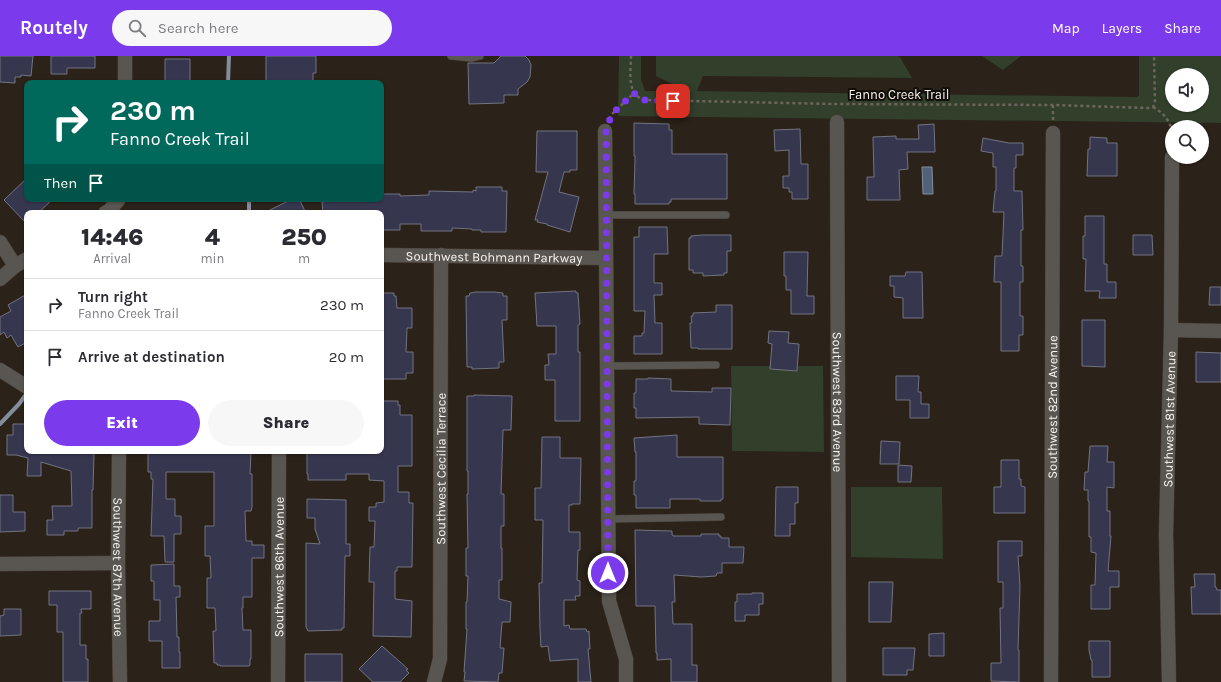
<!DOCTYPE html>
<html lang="en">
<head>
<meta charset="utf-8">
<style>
	:root { --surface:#fff; --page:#f7f7f7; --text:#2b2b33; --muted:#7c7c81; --line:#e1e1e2; --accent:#7c3aed }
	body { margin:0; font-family:Karla,sans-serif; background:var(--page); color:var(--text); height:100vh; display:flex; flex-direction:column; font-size:15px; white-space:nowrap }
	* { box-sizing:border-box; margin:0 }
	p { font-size:13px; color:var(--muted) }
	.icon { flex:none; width:22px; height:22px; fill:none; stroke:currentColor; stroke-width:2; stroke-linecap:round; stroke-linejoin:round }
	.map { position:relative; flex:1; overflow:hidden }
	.details { position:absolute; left:24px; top:154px; width:360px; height:244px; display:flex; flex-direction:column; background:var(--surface); border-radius:8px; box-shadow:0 1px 3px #0004 }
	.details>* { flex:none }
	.hud { position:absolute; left:24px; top:24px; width:360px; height:122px; border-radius:8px; box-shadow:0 1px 3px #0004; background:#00695c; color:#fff; overflow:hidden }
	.buttons { position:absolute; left:1165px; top:12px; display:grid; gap:8px }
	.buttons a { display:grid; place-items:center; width:44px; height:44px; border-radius:50%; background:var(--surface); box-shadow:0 1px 3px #0004; font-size:20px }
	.pin { position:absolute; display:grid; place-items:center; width:34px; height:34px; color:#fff; margin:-17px; border-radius:8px; box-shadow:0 2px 6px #0006 }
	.me { position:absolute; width:44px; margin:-22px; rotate:0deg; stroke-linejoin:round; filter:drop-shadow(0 0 3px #0008) }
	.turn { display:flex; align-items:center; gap:14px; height:84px; padding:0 20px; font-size:18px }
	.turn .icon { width:52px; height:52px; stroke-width:2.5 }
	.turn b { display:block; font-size:28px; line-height:34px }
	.then { display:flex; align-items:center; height:38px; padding:0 20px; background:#0003; gap:8px; font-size:15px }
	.eta { display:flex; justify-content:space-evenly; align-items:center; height:68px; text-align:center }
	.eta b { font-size:24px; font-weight:800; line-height:28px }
	.action { display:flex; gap:8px; margin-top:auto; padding:8px 20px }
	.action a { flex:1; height:46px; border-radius:24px; background:var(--accent); color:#fff; font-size:16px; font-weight:800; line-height:46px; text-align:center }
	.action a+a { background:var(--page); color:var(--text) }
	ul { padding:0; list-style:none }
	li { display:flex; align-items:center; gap:12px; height:52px; padding:0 20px; border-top:1px solid var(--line) }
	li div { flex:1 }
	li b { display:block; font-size:15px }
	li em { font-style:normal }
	header { display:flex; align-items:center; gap:24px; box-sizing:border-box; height:56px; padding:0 20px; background:var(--accent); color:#fff }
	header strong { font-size:19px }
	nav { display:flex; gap:22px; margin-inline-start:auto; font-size:14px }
	.search { width:280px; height:36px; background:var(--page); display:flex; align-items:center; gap:10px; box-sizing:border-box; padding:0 14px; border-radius:22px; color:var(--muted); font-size:15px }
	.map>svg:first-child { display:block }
	.green { fill:#313f2b; fill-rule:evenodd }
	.water { fill:#526179; stroke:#848d9c }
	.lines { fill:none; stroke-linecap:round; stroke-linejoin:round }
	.stream { stroke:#848d9c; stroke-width:4 }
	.building { fill:#36374f; stroke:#727381 }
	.service-casing { stroke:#483f37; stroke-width:8 }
	.minor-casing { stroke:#483f37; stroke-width:15 }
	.path { stroke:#6e665e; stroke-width:2.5; stroke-dasharray:3 3; stroke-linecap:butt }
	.service { stroke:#595550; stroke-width:7 }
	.minor { stroke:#595550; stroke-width:14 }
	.route { stroke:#7c3aed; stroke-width:7; stroke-dasharray:0 12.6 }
	.labels { text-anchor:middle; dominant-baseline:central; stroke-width:4; stroke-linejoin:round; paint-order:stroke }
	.street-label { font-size:13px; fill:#f9f3ed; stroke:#100d08 }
</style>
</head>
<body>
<header>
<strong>Routely</strong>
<div class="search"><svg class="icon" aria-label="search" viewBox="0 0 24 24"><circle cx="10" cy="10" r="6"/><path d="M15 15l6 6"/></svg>Search here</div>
<nav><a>Map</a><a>Layers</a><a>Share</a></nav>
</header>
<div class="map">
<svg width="1221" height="626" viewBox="0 0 1221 626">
	<rect width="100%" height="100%" fill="#2b2219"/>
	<!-- green -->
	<path class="green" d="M619,0H641V23L645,35H686L656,20V0H898L900,1L912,22L703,20L697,35L1137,41L1139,39V0H1221V67L618,60ZM1172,19H1202V49H1172Z
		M982,0H1021L1003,14Z
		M731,310H823L824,396L732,395Z
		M851,431H942L943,503L851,501Z"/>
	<!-- water -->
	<path class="water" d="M922,111H932L933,138H923Z"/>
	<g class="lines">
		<!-- stream -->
		<path class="stream" d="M228,27L229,0
			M249,143V157
			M0,368L19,348L27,337"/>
	</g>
	<!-- building -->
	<path class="building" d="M0,0H33L31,20L21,19V21H15V27L0,26Z
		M51,0H95V12H67V18H51Z
		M266,0H316V17H313V27H266Z
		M501,0H525L529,4L531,9L530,21L527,26L518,33V39H504V47L469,48L468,7H494Z
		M165,3H190V27H165Z
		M634,67L669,68V74H672V98H727V143H671V146H669V148H635V138H634L635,104V100H634Z
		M934,68L935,96H907L908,113L899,114L900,144H867V121H874L873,81L896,80V83H919L918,69Z
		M800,73L801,108H808V143H792V136H789V132H783V120H789V94L775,95L774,74Z
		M537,75H577V114H570V116H564L559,136L579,141L570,176L547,169V168L537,166L538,164H535L548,116H536Z
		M1090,81L1107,82V87H1117V120H1087L1088,93H1090Z
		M983,82L1009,87H1023V99H1016V112H1014V135H1022L1023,174H1021V210H1023V226H1020V260H1023V279H1019V295H1001V226H994L995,200H1002L1004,156H993L995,135H996V111H993V97L981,95Z
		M27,122V143H53L38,157H27V168L4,144Z
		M476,131H502V135H507L506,176H481V174H472V173L452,172V175H421V168H400V174H381V157H323L322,146H324V143H381V138H400V140L429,139V135L473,136V134L476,135Z
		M292,143H299L306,157H264Z
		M1085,160H1104V208H1107V226H1116V242H1099L1100,235H1085L1086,203H1083V180H1085Z
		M639,171H667L668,198H654V227H662V239H654L655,267H662V298H634V280H642V277H644L645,255H634V181H639Z
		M702,179H731V195H727V217H724V219L703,220V217H693V214H689V182H691V180Z
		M1133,179H1152L1153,199H1133Z
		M784,196H808L807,240H814V258H791V234H786V220H784Z
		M906,216H922L923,262H903V242L894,241V230H890V220H905Z
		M1210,231H1221V249H1209Z
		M576,235V237H578L580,268L578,269V296H580V365H555V324H545V309H549L548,298H556V270H537L535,237Z
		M476,236H495L503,237V240H507V264H502L504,306H499V312L472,313V311H467L466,240H469L470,237Z
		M381,237H394V240H396L397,252H412V272H407L406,296H413V317H406V323H381Z
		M27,238V286L18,291L11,279L7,282L4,276L0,279V261L11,255L8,249Z
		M716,249H732V293H698V292H691L690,267H692L691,260H693V257L716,256Z
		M1082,264H1105V311L1082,310Z
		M769,275L789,276L788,287L799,288L797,315L770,313L772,288L768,287Z
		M1196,296L1221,297V326H1196Z
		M896,320H919L918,336H921V348H929V362H910V344H896Z
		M648,322L671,323V335L712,336V332H731L730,369L699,368V361L636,362V352H634V337H636V323H648Z
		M474,339L512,340L511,374H503L501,438H504V470H501V492H502V524H499V543L511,546L510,566H502L500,592H504L502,617H499L498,626L464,625L465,616H464L467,573H466V546H467L468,520H466V492H468L467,438H468V415H467V340H474Z
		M381,345H398V349H400V359H412V410H398V436H409V447H413L412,511H397V515H395V543L412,545L411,581L373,580L374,526H369L370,491H374L375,465H369V451H376V447L384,446V425L369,424V418H346V424H308V418H307V395H381Z
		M13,368H27V395H87L94,397L93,434H92V472H78V475H64V479H47V464H53L52,450H72L71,415L41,406V420H27L28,402L16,399H7V379H13Z
		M677,379V401H723V443H721V445H700V443H670V452H636V439H634V425H636V396H635L634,382Z
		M542,381H560V402H581L580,448H572V449H569V476H580V494H578L577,524L580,525V540H575L576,544H564V570L569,569L570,573H586L587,576L589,575L590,593H588L591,626H578V603L550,605L548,590L541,591L540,573L539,527H542L543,464H535V432H541Z
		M881,385L900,386L899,408H880Z
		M1090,390H1108L1107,406H1114V432L1107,431V455H1110V480H1111L1108,515H1119V531H1110V553H1091V529H1095L1096,497L1091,496V481H1089V445H1088V434H1084L1085,416H1088Z
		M148,395H251L250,418H252V451L251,455H245L246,485H252V489H264V502H252V541H243V552H242L243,574H251V603H250V609L249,610H220V609H217V607H214L213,575H216L215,552H207V522H211L210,500H205V470H214V416H166V443H175V460H181V478H174V506H165L164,480H151L153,423H151V416H148Z
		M1001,404H1019V423H1021V430L1025,431V457H994V431H1001Z
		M898,409L912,410L911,426H898Z
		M776,431H798V447H795V468H790V480H775Z
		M0,439H13V456H25V475L0,476Z
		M307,443L346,444V488H350V500H345L344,572H342V574L308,575L306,571V487L320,488L315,473V462H307Z
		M635,474L672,475V479H673V480H701V478H719V480H721V482H729V491H744L743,507H722V517H717L716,520L701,521L674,519L675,546H672L673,568H692V609H697V626H671V603L657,604V597H656L655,550H636Z
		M998,485H1022V500H1018L1020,530L1018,594H1019V626L991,625V607H1001L1000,552H1003V526H998Z
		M174,508V530H180V541H176L177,581H179V596H180V612H162V585H149V565H160V544H154V525H151V509Z
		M1194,518H1215V531H1216L1217,534H1221V558H1192L1191,531H1195Z
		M869,526H893L891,566H869Z
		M49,535H91V553H81L82,557H80V589H86V603H88V626H63V576H57V549H49Z
		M752,537H763V548H759V559H745V565H735V546H737V538H752Z
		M4,553H21V579L0,580V560L4,559Z
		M944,577V600H929V578Z
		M1089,585H1110V621H1092V604H1091L1089,594Z
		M382,590L408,613L406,614L409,617L400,626H373L359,613Z
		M883,592H915L913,614H907V619H883Z
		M305,598H342V626H305Z"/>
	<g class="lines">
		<defs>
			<path id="service" d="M451,0L471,2L480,0
				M606,159H726
				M607,310L716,309
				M608,463L721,461"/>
			<g id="minor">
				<path d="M125,0V27"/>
				<path id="s1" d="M837,66L839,626"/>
				<path d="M605,75L609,545L626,603V626"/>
				<path d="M105,157L109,155L119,143"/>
				<path d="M0,186L15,210"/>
				<path id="s2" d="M381,199L606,202"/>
				<path d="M0,223L15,210L27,203"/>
				<path d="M1171,274L1221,275"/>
				<path d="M0,314L27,331"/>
				<path id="s3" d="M119,395L118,507L120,626"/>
				<path d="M0,508L118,507"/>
				<path id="s4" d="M278,626L279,395"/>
				<path id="s5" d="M434,626L440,603L441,199"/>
				<path id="s6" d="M1051,626L1053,77"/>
				<path id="s7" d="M1169,626L1166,478L1171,274L1172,101"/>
			</g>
		</defs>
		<!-- service casing -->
		<use href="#service" class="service-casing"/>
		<!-- minor casing -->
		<use href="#minor" class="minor-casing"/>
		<!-- path -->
		<path class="path" d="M631,0C631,15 626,38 644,44L837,48L1053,49L1148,52L1153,51L1155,47L1154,0
			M1053,49V64
			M1153,51C1163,57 1168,62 1172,74
			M609,63L612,58L634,37"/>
		<!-- service -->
		<use href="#service" class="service"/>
		<!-- minor -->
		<use href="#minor" class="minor"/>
	</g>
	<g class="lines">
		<!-- route -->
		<path class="route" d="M608,517L606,74L612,58L634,37L640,43L644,44L673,45"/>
	</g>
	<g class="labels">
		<!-- street labels -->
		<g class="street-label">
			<text x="899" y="38">Fanno Creek Trail</text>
			<text stroke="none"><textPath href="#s2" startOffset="113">Southwest Bohmann Parkway</textPath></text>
			<text stroke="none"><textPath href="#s1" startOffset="280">Southwest 83rd Avenue</textPath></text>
			<text stroke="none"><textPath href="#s6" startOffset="275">Southwest 82nd Avenue</textPath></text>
			<text stroke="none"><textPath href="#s7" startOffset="263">Southwest 81st Avenue</textPath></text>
			<text stroke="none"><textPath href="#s5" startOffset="214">Southwest Cecilia Terrace</textPath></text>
			<text stroke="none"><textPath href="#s4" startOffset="115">Southwest 86th Avenue</textPath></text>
			<text stroke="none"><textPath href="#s3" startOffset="116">Southwest 87th Avenue</textPath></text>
		</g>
	</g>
</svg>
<div class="buttons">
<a><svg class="icon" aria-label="sound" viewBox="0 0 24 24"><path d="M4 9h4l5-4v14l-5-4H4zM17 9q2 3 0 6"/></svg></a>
<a><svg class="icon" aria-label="search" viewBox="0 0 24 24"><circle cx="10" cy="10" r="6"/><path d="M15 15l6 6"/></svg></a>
</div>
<div class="pin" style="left:673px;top:45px;background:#d93025"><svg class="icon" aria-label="arrive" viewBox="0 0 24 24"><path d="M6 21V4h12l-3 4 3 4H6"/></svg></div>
<svg class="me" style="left:608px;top:517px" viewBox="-20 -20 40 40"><circle r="17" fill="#7c3aed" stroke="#fff" stroke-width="3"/><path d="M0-11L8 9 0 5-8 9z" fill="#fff"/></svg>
<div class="hud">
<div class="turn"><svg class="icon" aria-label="right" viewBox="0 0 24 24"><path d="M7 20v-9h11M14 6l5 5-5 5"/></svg><div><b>230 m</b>Fanno Creek Trail</div></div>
<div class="then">Then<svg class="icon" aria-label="arrive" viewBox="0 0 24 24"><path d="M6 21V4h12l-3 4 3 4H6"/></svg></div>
</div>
<section class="details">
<div class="eta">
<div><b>14:46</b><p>Arrival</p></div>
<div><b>4</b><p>min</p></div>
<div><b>250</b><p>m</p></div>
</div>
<ul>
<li><svg class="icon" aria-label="right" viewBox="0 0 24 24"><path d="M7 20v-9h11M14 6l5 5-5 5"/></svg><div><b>Turn right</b><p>Fanno Creek Trail</p></div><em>230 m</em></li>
<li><svg class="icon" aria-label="arrive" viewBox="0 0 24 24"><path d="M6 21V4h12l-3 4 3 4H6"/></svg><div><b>Arrive at destination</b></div><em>20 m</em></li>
</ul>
<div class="action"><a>Exit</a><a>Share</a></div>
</section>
</div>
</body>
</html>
